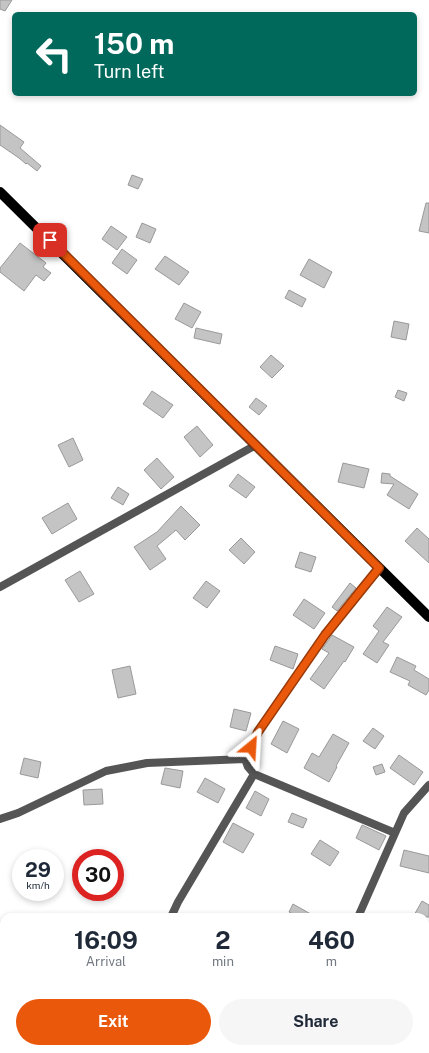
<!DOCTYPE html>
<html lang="en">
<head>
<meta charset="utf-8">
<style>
	:root { --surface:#fff; --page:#f6f6f7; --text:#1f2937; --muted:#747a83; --accent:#ea580c }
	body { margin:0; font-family:"Public Sans",sans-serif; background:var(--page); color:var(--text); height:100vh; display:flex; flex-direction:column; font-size:15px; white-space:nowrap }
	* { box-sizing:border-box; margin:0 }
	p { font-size:13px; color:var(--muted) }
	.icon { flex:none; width:22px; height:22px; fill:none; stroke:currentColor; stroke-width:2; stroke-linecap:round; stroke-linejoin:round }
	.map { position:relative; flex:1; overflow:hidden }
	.drawer { position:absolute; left:0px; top:913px; width:429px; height:140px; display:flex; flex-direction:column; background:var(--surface); border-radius:12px 12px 0 0; box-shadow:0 2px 6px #0003 }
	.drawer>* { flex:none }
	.guide { position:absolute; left:12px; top:12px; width:405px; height:84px; border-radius:6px; box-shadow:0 2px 6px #0003; background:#00695c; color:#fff; overflow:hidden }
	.speed { position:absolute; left:12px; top:849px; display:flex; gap:8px; font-size:20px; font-weight:700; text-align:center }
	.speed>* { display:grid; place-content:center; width:52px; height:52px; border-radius:50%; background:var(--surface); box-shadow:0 2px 6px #0003; line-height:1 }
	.speed small { font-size:10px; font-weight:400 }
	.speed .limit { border:6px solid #d22; background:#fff; color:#111 }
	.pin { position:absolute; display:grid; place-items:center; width:34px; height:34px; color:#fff; margin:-17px; border-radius:8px; box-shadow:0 2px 6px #0006 }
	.me { position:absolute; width:44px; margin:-22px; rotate:27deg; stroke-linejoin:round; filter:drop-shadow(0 0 3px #0008) }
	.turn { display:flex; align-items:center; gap:14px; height:84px; padding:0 16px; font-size:18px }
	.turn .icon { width:52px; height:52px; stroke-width:2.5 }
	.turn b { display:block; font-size:28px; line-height:34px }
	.eta { display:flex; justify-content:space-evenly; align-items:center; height:68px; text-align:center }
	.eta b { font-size:24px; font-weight:700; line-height:28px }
	.action { display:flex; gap:8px; margin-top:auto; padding:8px 16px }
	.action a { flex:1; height:46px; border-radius:24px; background:var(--accent); color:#fff; font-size:16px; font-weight:700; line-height:46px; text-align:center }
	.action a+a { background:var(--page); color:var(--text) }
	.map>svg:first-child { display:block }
	.building { fill:#c4c4c4; stroke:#999 }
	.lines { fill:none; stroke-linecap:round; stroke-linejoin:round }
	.minor { stroke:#555; stroke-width:8 }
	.primary { stroke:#000; stroke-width:10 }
	.route-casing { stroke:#983908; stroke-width:10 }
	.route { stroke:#ea580c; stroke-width:7 }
</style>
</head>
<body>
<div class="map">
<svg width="429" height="1053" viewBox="0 0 429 1053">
	<rect width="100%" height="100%" fill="#fff"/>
	<!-- building -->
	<path class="building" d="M0,0H12L5,11L0,9Z
		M0,125L24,142L20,148L41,166L37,171L27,163L26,164L19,158L0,145Z
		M132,175L143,179L138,189L128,185Z
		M426,203H429V233L419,231Z
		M142,223L156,229L150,243L136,237Z
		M111,226L127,237L117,250L102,239Z
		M20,243L46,263L43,267L51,273L44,281L36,275L24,291L0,272V268Z
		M122,249L137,260L127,274L112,263Z
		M165,256L189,272L179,285L155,269Z
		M309,259L332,272L324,288L300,275Z
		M289,290L306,299L302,307L285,298Z
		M184,303L201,312L192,328L175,319Z
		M394,321L409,324L406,340L391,337Z
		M196,328L222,334L220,344L194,338Z
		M271,355L284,366L272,378L260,367Z
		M398,390L407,393L404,401L395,397Z
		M152,391L173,405L163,418L143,404Z
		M256,398L267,406L259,415L249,407Z
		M197,426L213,445L200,457L184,437Z
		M73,438L83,460L69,467L58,445Z
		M157,458L174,477L161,489L144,470Z
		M343,463L369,469L364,488L338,482Z
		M382,473L390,474V476L418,494L409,509L387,495L394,484L381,483Z
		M238,474L255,487L246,498L229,486Z
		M118,487L129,494L123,505L111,498Z
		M68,503L77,519L52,534L42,518Z
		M181,506L200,525L185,540L176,530L157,546L166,559L150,570L134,547L157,532Z
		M417,528L429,539V563L405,541Z
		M241,538L255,552L244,564L229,550Z
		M300,552L316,557L311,572L295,567Z
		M80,571L94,594L79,602L65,580Z
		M206,581L220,591L207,608L193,598Z
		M350,583L356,588L337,611L332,607Z
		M304,599L325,613L314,629L293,615Z
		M387,607L402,617L383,642L389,645L377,663L363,654L379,631L373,626Z
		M332,635L354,647L345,662L344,661L324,689L310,679L329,653L322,649Z
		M275,646L298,654L293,669L270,660Z
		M397,657L416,666L414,670L429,679V690L426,695L408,685L410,681L390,672Z
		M130,666L136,694L118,698L112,670Z
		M234,709L251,713L246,731L230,727Z
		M283,721L299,729L287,753L271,744Z
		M373,728L384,736L375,749L363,741Z
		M333,734L349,743L336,766L337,767L329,782L304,768L312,753L319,757Z
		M399,755L423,772L414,785L390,768Z
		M24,758L41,762L38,778L20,774Z
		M382,764L385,772L376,775L373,767Z
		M165,768L183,771L180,788L161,784Z
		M205,778L225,789L218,803L197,792Z
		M102,789L103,804L84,805L83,790Z
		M255,791L269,799L261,816L246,808Z
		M292,813L307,819L303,828L288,822Z
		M233,823L254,834L243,853L223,842Z
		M362,825L386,836L379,850L356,838Z
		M320,840L339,852L330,866L311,854Z
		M404,850L429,856V873L400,866Z
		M422,901L429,905V917H413Z
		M293,904L316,917H299L289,912Z"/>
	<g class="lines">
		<!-- minor -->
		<path class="minor" d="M379,568L325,635L258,732L245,759L248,767L254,774L395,833
			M0,587L256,445
			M0,819L18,813L106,771L147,763L245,759
			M171,917L178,902L254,774
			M358,917L404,813L429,785
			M425,1021H429
			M183,1049L184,1053"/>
		<!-- primary -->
		<path class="primary" d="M0,192L429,617"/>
	</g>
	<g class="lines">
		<defs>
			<path id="route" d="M50,240L379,568L325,635L258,732L251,747"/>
		</defs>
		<!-- route casing -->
		<use href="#route" class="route-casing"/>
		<!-- route -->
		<use href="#route" class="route"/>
	</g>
</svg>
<div class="speed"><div>29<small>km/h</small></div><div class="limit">30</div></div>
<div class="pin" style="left:50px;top:240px;background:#d93025"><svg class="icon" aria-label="arrive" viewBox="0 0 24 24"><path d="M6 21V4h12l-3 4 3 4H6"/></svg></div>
<svg class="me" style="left:251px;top:747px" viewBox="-20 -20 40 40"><path d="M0-17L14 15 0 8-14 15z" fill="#ea580c" stroke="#fff" stroke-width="4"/></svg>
<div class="guide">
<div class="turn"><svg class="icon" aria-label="left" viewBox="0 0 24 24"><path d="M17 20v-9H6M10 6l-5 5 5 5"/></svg><div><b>150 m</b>Turn left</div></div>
</div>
<section class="drawer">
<div class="eta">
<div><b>16:09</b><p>Arrival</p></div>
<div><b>2</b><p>min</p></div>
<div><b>460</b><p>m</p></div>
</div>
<div class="action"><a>Exit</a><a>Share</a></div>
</section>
</div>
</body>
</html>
